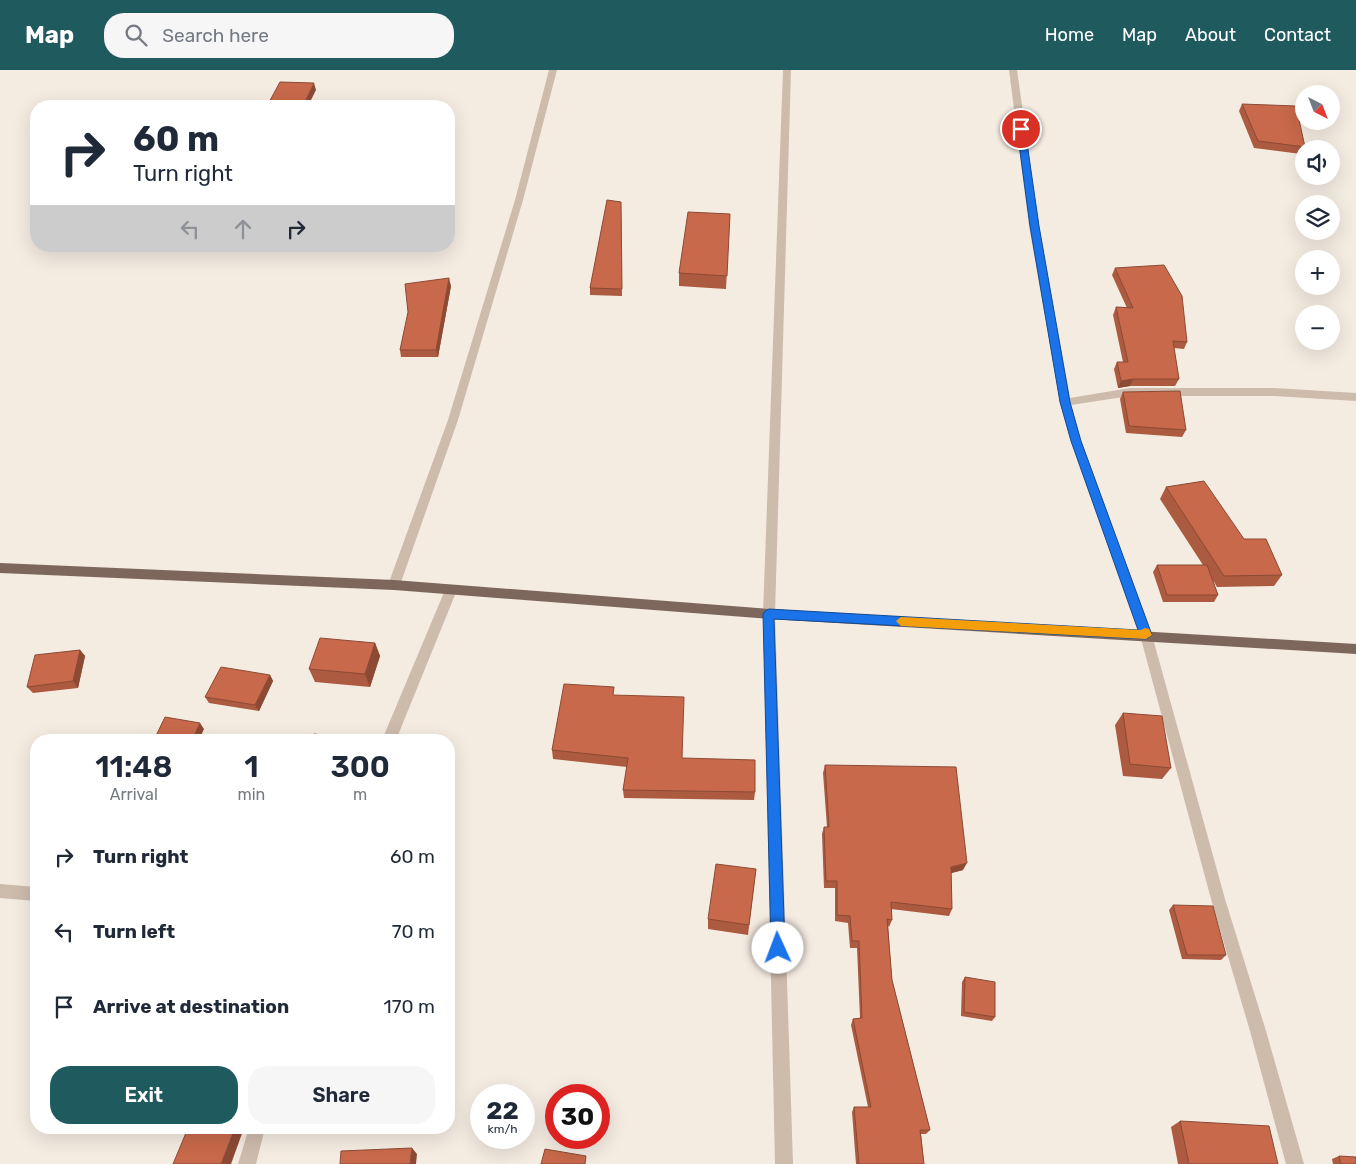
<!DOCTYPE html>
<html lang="en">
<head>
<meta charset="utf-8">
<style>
	:root { --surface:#fff; --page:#f6f6f7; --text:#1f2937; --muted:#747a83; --accent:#1f5a5e }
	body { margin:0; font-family:Rubik,sans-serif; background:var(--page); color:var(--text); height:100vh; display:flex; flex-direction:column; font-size:19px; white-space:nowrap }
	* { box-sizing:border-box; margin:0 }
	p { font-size:16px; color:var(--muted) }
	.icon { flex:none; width:28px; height:28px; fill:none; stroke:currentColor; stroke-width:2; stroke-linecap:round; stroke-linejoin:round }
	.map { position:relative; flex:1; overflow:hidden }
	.details { position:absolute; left:30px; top:664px; width:425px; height:400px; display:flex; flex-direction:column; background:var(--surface); border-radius:20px; box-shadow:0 5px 20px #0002 }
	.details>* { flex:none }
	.hud { position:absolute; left:30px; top:30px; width:425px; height:152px; border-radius:20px; box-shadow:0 5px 20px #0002; background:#fff; color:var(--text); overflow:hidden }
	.needle { width:32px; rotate:138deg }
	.fabs { position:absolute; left:1295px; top:15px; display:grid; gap:10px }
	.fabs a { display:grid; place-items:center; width:45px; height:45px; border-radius:50%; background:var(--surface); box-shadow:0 5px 20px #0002; font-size:25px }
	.speed { position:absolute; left:470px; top:1014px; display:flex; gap:10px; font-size:25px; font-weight:700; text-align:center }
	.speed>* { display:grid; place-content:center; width:65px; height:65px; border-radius:50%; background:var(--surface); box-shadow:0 5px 20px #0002; line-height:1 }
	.speed small { font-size:12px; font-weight:400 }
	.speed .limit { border:8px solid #d22; background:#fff; color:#111 }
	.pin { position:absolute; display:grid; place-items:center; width:42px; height:42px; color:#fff; margin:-21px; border:2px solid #fff; border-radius:50%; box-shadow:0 1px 5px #0007 }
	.me { position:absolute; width:55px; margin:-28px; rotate:358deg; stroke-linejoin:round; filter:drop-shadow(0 0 4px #0008) }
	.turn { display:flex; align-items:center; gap:18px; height:105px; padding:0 20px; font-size:22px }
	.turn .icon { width:65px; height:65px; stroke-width:2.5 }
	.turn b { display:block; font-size:35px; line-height:42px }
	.lanes { display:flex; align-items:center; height:48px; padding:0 20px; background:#0003; justify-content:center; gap:25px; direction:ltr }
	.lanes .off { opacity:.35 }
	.eta { display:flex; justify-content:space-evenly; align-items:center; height:85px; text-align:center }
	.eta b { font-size:30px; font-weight:600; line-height:35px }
	.primary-button { display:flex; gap:10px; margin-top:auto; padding:10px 20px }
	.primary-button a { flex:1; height:58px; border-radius:20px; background:var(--accent); color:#fff; font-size:20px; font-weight:600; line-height:58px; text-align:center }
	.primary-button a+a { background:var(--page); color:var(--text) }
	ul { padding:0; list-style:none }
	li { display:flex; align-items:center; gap:15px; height:75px; padding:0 20px }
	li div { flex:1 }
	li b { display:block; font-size:19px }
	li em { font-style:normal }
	header { display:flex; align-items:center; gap:30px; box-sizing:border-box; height:70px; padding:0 25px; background:var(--accent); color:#fff }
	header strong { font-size:24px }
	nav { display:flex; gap:28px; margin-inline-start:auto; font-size:18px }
	.search { width:350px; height:45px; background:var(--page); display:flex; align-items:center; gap:12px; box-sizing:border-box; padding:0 18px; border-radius:20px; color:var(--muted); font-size:19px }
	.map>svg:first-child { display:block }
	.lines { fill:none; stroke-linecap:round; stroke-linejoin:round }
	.street { fill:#cdbbac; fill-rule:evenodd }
	.primary { fill:#7d675c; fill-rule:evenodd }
	.wall { fill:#ac5a40 }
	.shaded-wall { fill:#8c4a34 }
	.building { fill:#c8694b; stroke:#8c4a34 }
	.route { fill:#1a73e8; stroke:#114b97 }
	.slow { fill:#f59e0b }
</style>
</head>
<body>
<header>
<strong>Map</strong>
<div class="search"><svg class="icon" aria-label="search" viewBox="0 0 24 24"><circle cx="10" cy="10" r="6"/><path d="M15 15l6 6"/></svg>Search here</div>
<nav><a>Home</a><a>Map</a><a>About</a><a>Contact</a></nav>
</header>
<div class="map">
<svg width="1356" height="1094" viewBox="0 0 1356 1094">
	<rect width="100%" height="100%" fill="#f4ebe1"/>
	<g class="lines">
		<!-- street -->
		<path class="street" d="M549,0H557L523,130L458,350L400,515L398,518H390L388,515L448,350L515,130Z
			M783,0H791L775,544L793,1094H775L763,544Z
			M1009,0H1017L1039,156L1070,328L1130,318H1274L1356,323V331L1274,326H1130L1071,335L1081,371L1152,565L1225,829L1266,961L1304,1094H1286L1250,961L1211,829L1140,565L1071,371L1060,332L1029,156Z
			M451,515L455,517L457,520L396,670H382L445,520L447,517Z
			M0,814L36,817V831L0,828Z
			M249,1058H265L256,1094H238Z"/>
		<!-- primary -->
		<path class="primary" d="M0,493L394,510L769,539L1356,574V584L769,549L394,520L0,503Z"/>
	</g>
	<!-- wall -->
	<path class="wall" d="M1242,34L1305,77L1301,84L1254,78L1239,41Z
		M621,132L622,226L590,225V218Z
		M730,144L726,219L679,216V203Z
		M1115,198L1187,272L1184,279L1174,278L1179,309L1175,316H1130L1118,318L1114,299L1117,292H1123L1113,245L1116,237L1127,238L1112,205Z
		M451,216L438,287H401L400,280Z
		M1123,322L1186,360L1182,367L1126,363L1120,329Z
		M1166,417L1244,469L1282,505L1274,516L1217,517L1213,510L1218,525L1214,532H1163L1153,502L1157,495H1203L1160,429Z
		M375,573L380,586L370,617L315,612L309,599Z
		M80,580L85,586L78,618L33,623L27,617Z
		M270,605L273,611L259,641L209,633L205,627Z
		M614,625L682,688L755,722L754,730L624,728L623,720L627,697L553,689L552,680Z
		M1123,643L1171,698L1162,709L1123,706L1115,655Z
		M825,695L963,800L951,803L952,839L949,846L891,839L892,850L889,857L888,856L892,910L930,1060L926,1064H921L924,1094H856L852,1042L854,1037H868L851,955L853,949L860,948L857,878H850L848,853L835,851V818H824L822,764L824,757H827L823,703Z
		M756,799L748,865L708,859V849Z
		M1173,835L1226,885L1221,890L1182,889L1169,840Z
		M965,907L995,947L992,951L961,946L962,912Z
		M1180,1051L1278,1094H1178L1171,1057Z
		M1339,1086L1356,1094H1333L1332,1089Z"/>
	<!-- shaded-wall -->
	<path class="shaded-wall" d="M314,13L316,20L308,36H303Z
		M449,208L451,216L438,287L436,280Z
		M1133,309L1130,316L1118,318L1121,311Z
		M375,573L380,586L370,617L365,604Z
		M80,580L85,586L78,618L73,611Z
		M270,605L273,611L259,641L255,635Z
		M200,653L204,659L199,670H192Z
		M967,793L963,800L948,804L951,797Z
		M235,1058H244L231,1094H221Z
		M412,1078L417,1084L416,1094H410Z"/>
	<!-- building -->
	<path class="building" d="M280,12L314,13L303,36H267Z
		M1242,34L1296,36L1305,77L1258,71Z
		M607,130L621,132L622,219L590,218Z
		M688,142L730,144L727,206L679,203Z
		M1164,195L1182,226L1187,272L1173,271L1179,309H1133L1121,311L1117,292H1128L1116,237L1133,238L1115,198Z
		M449,208L436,280H400L408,242L405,214Z
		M1180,321L1186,360L1129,356L1123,322Z
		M1204,411L1244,469H1266L1282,505L1224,506L1166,417Z
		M1157,495H1207L1218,525H1167Z
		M320,568L375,573L365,604L309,599Z
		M80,580L73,611L27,617L35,585Z
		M221,597L270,605L255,635L205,627Z
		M564,614L614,617L613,625L684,627L682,688L755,690V722L623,720L628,688L552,680Z
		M1123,643L1162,646L1171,698L1130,694Z
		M165,647L200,653L192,670H154Z
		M314,664L359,670H313Z
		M825,695L956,697L967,793L951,797L952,839L891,832L892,850L887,849L892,910L930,1060H920L924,1094H859L854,1037H871L853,949L862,948L859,871H852L850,846L837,845V811H826L824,757H829Z
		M716,794L756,799L749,855L708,849Z
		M1173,835L1213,836L1226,885H1187Z
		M965,907L995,912V947L964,942Z
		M1180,1051L1269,1056L1278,1094H1189Z
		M188,1058H235L221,1094H173Z
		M412,1078L410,1094H340L341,1081Z
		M545,1079L586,1086L585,1094H541Z
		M1339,1086L1356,1087V1094H1341Z"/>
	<!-- route -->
	<path class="route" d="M1021,56L1025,59L1039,156L1070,332L1081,371L1152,565L1146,569L774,549L785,878L783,883L778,885L773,883L771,878L763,544L765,541L769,539L1138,560L1071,371L1060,332L1030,156L1017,59Z"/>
	<!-- slow -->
	<path class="slow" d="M901,547L1141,560L1145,558L1149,559L1152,565L1146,569L901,556L896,551Z"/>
</svg>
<div class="fabs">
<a><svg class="needle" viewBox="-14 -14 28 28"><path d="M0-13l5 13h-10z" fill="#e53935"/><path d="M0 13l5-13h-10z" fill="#747a83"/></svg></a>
<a><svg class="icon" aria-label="sound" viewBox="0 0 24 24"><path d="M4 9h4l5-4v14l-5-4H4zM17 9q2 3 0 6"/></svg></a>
<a><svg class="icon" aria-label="layers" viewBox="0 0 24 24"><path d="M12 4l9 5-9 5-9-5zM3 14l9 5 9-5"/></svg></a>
<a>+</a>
<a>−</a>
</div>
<div class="speed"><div>22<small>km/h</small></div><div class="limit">30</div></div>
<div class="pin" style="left:1021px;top:59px;background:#d93025"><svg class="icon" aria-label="arrive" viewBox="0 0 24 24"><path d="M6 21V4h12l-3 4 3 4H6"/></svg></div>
<svg class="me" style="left:778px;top:878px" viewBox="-20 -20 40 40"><circle r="19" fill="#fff"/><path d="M0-13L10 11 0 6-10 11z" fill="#1a73e8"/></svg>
<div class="hud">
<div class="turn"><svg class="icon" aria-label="right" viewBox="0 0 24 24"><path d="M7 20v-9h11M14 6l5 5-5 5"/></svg><div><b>60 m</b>Turn right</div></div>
<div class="lanes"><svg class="icon off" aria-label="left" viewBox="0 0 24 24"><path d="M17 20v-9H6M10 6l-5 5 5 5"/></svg><svg class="icon off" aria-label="ahead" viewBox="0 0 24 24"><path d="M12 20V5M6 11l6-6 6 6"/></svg><svg class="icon" aria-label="right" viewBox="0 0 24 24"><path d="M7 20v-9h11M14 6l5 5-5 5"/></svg></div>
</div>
<section class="details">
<div class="eta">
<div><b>11:48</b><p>Arrival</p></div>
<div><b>1</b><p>min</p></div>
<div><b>300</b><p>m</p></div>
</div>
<ul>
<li><svg class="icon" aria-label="right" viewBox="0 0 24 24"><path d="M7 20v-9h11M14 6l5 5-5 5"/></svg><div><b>Turn right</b></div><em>60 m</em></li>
<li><svg class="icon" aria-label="left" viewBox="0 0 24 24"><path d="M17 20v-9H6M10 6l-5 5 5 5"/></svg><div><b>Turn left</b></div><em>70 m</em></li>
<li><svg class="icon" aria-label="arrive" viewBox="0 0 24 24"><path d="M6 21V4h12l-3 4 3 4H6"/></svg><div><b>Arrive at destination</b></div><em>170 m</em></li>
</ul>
<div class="primary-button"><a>Exit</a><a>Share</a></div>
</section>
</div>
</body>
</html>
